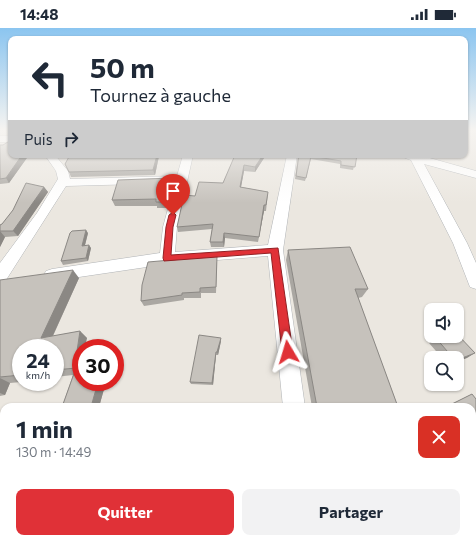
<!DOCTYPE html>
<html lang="fr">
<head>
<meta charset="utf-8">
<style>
	:root { --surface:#fff; --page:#f2f2f3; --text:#1f2937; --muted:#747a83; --accent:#e03137 }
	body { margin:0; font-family:Commissioner,sans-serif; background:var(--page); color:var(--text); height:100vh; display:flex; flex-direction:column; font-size:15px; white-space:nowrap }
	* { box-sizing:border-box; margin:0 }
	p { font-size:13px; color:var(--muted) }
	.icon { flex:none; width:22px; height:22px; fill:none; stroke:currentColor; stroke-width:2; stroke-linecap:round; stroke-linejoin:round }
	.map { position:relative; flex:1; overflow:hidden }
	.side { position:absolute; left:0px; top:375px; width:476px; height:140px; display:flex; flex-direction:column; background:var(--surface); border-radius:12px 12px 0 0; box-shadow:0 1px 3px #0004 }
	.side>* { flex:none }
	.hud { position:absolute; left:8px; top:8px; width:460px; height:122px; border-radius:8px; box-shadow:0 1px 3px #0004; background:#fff; color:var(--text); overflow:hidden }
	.buttons { position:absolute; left:424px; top:275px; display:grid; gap:8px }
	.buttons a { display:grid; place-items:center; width:40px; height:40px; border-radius:8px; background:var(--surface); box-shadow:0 1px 3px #0004; font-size:20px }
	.speed { position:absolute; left:12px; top:311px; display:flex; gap:8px; font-size:20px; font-weight:700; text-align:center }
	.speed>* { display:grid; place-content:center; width:52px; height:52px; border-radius:50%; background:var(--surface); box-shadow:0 1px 3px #0004; line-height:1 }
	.speed small { font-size:10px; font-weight:400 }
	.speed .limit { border:6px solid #d22; background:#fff; color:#111 }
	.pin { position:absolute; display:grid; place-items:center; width:34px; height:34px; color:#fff; margin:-41px -17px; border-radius:50% 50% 50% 0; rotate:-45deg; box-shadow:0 0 4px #0007 }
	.pin .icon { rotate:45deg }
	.me { position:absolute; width:44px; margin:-22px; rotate:353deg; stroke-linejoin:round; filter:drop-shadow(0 0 3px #0008) }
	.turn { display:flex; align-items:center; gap:14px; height:84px; padding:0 16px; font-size:18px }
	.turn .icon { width:52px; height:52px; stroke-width:2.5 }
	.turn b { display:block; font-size:28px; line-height:34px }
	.then { display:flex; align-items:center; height:38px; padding:0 16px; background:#0003; gap:8px; font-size:15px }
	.round { display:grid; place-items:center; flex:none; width:42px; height:42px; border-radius:8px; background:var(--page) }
	.summary { display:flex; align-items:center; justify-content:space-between; height:68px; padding:0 16px }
	h1 { font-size:24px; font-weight:700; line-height:30px }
	.button { display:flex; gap:8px; margin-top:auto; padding:8px 16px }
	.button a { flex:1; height:46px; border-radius:8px; background:var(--accent); color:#fff; font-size:16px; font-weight:700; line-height:46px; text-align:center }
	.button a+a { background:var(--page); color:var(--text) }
	.status { display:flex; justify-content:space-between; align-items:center; height:28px; padding:0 20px; background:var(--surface); direction:ltr }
	.status svg { height:11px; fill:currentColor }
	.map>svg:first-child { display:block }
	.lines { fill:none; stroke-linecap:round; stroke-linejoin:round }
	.street-casing { stroke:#b1b4b7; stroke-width:1 }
	.street { fill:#fff; fill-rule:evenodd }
	.wall { fill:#aaa7a2 }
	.shaded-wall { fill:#8b8884 }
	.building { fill:#c6c2bc; stroke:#8b8884 }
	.route { fill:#e03137; stroke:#922024 }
</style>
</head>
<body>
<div class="status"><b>14:48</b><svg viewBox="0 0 49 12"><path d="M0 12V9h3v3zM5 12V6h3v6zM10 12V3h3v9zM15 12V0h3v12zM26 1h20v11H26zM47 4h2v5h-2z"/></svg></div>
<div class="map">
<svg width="476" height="515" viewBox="0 0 476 515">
	<rect width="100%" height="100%" fill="#ebe7e0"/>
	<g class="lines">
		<defs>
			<path id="street" d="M0,108H11V114H0Z
				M45,127H55L68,143L70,151L177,148L183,127H193L177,199L175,224L268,217L287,127H297L283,222L305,379H283L268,228L167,236L52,253L46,251L44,247L46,243L52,241L160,225L163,199L175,155L66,158L6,252L0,254V235L37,185L58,151L56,143Z
				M404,127H419L476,143V150L424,136L467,215L476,235V261L470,259L453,215L411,132L405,130Z
				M290,511H320V515H290Z"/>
		</defs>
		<!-- street casing -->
		<use href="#street" class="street-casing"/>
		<!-- street -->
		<use href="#street" class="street"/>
	</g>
	<!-- wall -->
	<path class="wall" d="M0,117H3L11,127H29L9,155L0,156Z
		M70,127H162L161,128H159L155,147L71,149L69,144Z
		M226,127H266L255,144L244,143L241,159L268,164L266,183H264L258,214L225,210L224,219H211L210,214L212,201L178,204L177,199L195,168L223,155L235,128Z
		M298,127H357L353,142L340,140V136L311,131L305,153L295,151Z
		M172,150L173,157L167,180H157V178H115L112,172Z
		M44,159L48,164L18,208L5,209L0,219V197L2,196Z
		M88,205L85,217L91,220L88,233L63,237L61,233Z
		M288,222L368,261L362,269L358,270L398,379H312L286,232Z
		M217,234L216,265H201V270H184V272L144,278L141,273Z
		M79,250L53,308L80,303L87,310L81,320V354H106L99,379H62L73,347L55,349V320H21V354L10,355L5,367L0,368V252Z
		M436,310L467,330H442L429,315Z
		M221,313L218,327H216L213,357L191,356L190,354Z
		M472,366L475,422L476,515H448L445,511H472V379H445Z
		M173,511H282L283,515H156L173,513Z"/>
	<!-- shaded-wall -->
	<path class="shaded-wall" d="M22,127H29L9,155L6,150Z
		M157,127H158L159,128L155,147L153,142Z
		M263,127H266L255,144V139Z
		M244,137V143L240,164V159Z
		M172,150L173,157L167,180L165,174Z
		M44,159L48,164L18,208L13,203Z
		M264,177V183L258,214L259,209Z
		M86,202L88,205L84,221L82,218Z
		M0,203L5,209L0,219Z
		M224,205L225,210L224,219L223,214Z
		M89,217L91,220L88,233L86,230Z
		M73,242L79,250L49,316L41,310Z
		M80,303L87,310L85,320H81V327L77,323Z
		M221,310V313L218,327L217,324Z
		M216,324V327L213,357L212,355Z
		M475,325L467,330L457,334V332Z
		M0,350L10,355L5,367L0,365Z
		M98,354H106L99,379H91Z
		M4,433V491L0,509V449Z
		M73,511H84V515H73Z"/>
	<!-- building -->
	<path class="building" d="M11,112V127H22L6,150L0,151V117H3Z
		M70,127H157L153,142L69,144L65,136Z
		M235,127H263L255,139L244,137L240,159L268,164L266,177H264L259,209L224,205L223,214H210L213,196L177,199L184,167L195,168L199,154L223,155Z
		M299,127H357L355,139L341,137V133L311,128L306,150L296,148Z
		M172,150L165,174H156V171L112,172L118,152Z
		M26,155L44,159L13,203H0V197L2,196L13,182Z
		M86,202L82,218L89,217L86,230L61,233L70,205L72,203Z
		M350,219L368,261H355L398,379H317L288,222Z
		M217,228L216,259L200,260V264L182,265V267L141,273L142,257L148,234Z
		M73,242L41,310L80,303L77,323L81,322V354H98L91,379H62L76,340L55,342V320H21V347L0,349V252Z
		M457,306L475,325L457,332V330H453L436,310L440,308H457Z
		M199,307L221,310L217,324H216L212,355L190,354Z
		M472,366L476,371V421L475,422L476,424V515H462L459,511H472V379H446Z
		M4,403V433L0,449V404Z
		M40,511H73V515H39Z
		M173,511H208V512L223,511H282L283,515H173Z"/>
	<!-- sky -->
	<linearGradient id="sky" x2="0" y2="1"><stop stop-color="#8bc5f0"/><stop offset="0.58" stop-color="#f6f4f1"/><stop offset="1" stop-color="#f6f4f1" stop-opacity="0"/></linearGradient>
	<rect width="476" height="175" fill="url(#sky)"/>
	<!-- route -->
	<path class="route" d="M173,184L176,187L173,199L171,227L278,220L293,324L291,327L288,329L284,327L282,324L271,225L164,233L163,230L166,199L169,187Z"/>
</svg>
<div class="buttons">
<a><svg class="icon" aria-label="sound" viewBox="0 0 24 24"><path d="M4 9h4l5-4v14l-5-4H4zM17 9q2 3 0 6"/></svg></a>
<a><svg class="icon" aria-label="search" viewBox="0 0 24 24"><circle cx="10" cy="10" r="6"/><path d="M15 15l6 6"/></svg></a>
</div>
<div class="speed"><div>24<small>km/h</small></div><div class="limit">30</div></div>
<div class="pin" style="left:173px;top:187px;background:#d93025"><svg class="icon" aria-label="arrive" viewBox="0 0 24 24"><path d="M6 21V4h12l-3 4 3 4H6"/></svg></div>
<svg class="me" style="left:288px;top:324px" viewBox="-20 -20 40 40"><path d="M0-17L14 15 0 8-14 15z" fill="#e03137" stroke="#fff" stroke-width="4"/></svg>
<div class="hud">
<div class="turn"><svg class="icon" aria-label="left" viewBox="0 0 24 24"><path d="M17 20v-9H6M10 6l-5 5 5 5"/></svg><div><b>50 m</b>Tournez à gauche</div></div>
<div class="then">Puis<svg class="icon" aria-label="right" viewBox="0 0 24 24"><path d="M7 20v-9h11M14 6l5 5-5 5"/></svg></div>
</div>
<section class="side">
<div class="summary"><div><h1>1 min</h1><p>130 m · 14:49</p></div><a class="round" style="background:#d93025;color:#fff"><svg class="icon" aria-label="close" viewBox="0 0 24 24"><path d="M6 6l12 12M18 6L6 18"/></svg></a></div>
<div class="button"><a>Quitter</a><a>Partager</a></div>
</section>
</div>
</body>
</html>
